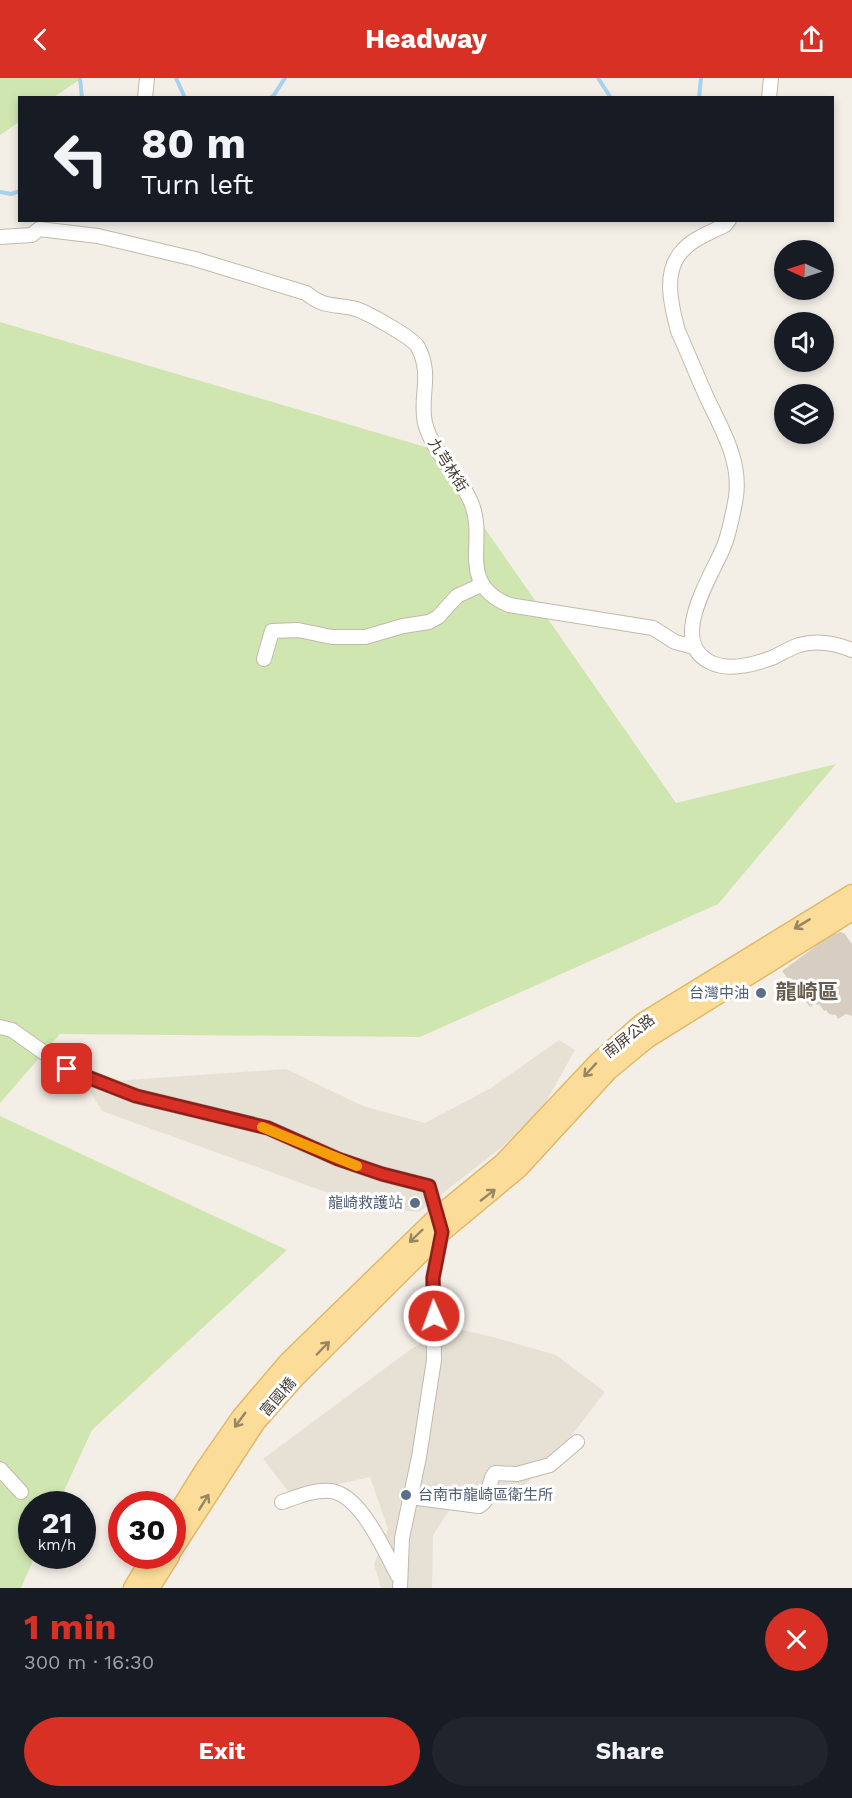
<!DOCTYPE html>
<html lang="en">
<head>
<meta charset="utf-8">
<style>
	:root { --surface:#171b24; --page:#20242c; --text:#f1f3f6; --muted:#9ea1a6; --accent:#d93025 }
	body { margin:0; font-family:"Work Sans","Noto Sans TC",sans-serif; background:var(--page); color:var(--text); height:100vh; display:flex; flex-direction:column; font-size:22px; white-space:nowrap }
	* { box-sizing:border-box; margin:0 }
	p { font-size:20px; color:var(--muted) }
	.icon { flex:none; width:33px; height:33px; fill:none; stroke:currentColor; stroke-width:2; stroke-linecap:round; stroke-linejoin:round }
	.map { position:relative; height:1510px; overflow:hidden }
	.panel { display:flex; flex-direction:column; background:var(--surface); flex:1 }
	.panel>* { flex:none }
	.guide { position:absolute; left:18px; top:18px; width:816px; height:126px; border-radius:0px; box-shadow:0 3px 9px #0003; background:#171b24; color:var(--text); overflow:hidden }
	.needle { width:39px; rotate:273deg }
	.fabs { position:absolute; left:774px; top:162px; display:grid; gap:12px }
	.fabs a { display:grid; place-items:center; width:60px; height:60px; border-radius:50%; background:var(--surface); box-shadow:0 3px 9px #0003; font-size:30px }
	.speed { position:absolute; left:18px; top:1413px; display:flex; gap:12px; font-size:30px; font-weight:700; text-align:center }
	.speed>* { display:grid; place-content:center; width:78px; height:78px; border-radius:50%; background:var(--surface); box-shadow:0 3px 9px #0003; line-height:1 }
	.speed small { font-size:15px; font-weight:400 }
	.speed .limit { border:9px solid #d22; background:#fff; color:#111 }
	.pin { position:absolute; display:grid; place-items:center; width:51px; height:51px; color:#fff; margin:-26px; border-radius:12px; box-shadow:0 3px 9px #0006 }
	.me { position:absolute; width:66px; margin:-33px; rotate:358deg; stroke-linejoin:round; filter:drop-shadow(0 0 4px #0008) }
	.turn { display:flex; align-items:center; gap:21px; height:126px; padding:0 24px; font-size:27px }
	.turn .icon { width:78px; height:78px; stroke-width:2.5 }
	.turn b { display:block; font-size:42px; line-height:51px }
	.round { display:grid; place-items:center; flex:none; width:63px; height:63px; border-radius:32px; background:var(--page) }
	.summary { display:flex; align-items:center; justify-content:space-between; height:102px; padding:0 24px }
	h1 { font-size:36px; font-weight:700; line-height:45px; color:var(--accent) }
	.button { display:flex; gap:12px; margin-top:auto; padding:12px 24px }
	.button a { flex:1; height:69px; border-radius:36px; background:var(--accent); color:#fff; font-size:24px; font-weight:700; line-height:69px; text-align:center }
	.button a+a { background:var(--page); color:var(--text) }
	header { display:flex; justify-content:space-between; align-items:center; height:78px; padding:0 24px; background:var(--accent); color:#fff; font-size:27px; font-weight:700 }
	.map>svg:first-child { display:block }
	.residential { fill:#e7e1d5 }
	.green { fill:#d0e6b1 }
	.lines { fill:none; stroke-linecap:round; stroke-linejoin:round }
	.stream { stroke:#a5d2ee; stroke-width:4 }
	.building { fill:#d7cdc0 }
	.minor-casing { stroke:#c1b9ad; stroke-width:16 }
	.major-casing { stroke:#e0b968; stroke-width:21 }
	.minor { stroke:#fff; stroke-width:14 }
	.major { stroke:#fbdc98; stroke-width:18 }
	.oneway { stroke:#978662 }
	.route-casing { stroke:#8d1f18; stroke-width:15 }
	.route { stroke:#d93025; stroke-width:10 }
	.slow { stroke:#f59e0b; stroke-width:10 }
	.service-dot { fill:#5c6f8a; stroke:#fff; stroke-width:2 }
	.labels { text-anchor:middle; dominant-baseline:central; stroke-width:6; stroke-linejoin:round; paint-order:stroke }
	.street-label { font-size:15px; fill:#463f36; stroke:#fff }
	.service-label { font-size:15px; fill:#4e5e75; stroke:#fff; text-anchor:end }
	.district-label { font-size:21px; font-weight:bold; fill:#685d4e; stroke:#fff }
</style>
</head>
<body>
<header><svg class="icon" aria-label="back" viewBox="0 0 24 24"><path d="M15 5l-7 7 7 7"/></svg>Headway<svg class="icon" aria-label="share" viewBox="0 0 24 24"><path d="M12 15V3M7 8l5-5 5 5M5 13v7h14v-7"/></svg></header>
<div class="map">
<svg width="852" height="1510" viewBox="0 0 852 1510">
	<rect width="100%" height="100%" fill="#f3efe7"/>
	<!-- residential -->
	<path class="residential" d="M559,962L575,972L543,1029L502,1069L419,1134L367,1129L102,1033L85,1005L286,991L363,1028L425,1045L491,1010Z
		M449,1249L493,1259L556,1277L605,1314L571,1358L513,1420L463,1412L433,1457L432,1510H381L374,1486L388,1451L370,1399L291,1417L263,1381L411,1271Z"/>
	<!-- green -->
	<path class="green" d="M0,0H82L54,19L20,20L19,44L0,57Z
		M0,244L429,370L676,725L836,686L718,826L420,959L60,956L0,1025Z
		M0,1038L287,1172L92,1352L58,1426H32V1478H35L21,1510H0Z"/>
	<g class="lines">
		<!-- stream -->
		<path class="stream" d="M80,0L82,20
			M176,0L185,20
			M598,0L611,20
			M270,20L274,17L285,0
			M699,20L701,0
			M0,114L11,116L20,113"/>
	</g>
	<!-- building -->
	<path class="building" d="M835,854L836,856L839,854L844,855L852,866V938L846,936L838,941L836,937L829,936L826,932L824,933L819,926L817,927L815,925L810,929L782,893Z"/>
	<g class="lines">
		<defs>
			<path id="minor" d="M145,20L147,0
				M769,20L771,0
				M729,142L725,147C712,154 694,160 684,171C662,192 671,227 678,253C688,275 697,298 707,320C722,352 741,382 736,419C733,435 730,453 724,468C712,498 666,565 712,585C730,593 756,586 774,579C782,575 790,570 799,567C817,562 835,565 852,572
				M0,159L32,157L39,151L98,158L195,181L306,215C323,229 332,226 352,230C364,232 413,260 418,269C433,298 419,319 425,345C433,376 459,396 471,424C488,464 455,504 509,527L653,550L675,564L694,569
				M264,581L272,553L298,552L332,559H365L403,548L429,544L438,539L457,518L481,507
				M0,949L12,952L67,991L136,1018L268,1050L338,1081L382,1096L429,1108L442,1154L433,1200L434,1282L419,1379L402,1460L400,1510
				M0,1391L21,1414
				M410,1419L479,1428C493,1421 486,1405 495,1395L517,1396L550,1387L577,1364
				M282,1424C297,1419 315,1411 331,1413C361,1417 385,1474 398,1498"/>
			<path id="major" d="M172,1444L203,1394L242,1338L288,1284L437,1139L503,1085L599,983L642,945L852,816
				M172,1473L256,1344L295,1300L442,1154L519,1090L609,992L648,960L852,833
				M133,1510L152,1478
				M150,1510L170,1478"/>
		</defs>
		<!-- minor casing -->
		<use href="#minor" class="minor-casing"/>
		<!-- major casing -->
		<use href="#major" class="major-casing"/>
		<!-- minor -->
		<use href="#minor" class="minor"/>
		<!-- major -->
		<use href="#major" class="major"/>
	</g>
	<!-- one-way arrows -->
	<defs><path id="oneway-shaft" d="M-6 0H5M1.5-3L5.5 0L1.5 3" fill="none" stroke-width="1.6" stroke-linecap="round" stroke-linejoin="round" transform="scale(1.5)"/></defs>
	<g class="oneway">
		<use href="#oneway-shaft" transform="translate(802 846) rotate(149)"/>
		<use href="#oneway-shaft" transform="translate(590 992) rotate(133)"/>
		<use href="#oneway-shaft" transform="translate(488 1117) rotate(-38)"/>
		<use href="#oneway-shaft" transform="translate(416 1158) rotate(136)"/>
		<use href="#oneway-shaft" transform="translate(323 1270) rotate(-46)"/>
		<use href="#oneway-shaft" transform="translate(240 1342) rotate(126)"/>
		<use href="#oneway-shaft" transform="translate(204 1424) rotate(-58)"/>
	</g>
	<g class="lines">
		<defs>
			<path id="route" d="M67,991L136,1018L268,1050L338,1081L382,1096L429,1108L442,1154L433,1200L434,1238"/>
		</defs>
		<!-- route casing -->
		<use href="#route" class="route-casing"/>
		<!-- route -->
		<use href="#route" class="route"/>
		<!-- slow -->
		<path class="slow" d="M262,1049L357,1088"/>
	</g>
	<!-- markers -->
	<g class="service-dot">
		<circle cx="761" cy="915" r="6"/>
		<circle cx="415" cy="1125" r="6"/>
		<circle cx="406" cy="1417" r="6"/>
	</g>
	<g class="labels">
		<!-- street labels -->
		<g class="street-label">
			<text transform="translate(448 387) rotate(58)">九芎林街</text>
			<text transform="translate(629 958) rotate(-38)">南屏公路</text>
			<text transform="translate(278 1319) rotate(-49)">富國橋</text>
		</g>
		<!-- service labels -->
		<g class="service-label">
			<text x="749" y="915">台灣中油</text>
			<text x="403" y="1125">龍崎救護站</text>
			<text x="418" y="1417" text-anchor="start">台南市龍崎區衛生所</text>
		</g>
		<!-- district labels -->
		<g class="district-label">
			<text x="807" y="913">龍崎區</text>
		</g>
	</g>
</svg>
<div class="fabs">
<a><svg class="needle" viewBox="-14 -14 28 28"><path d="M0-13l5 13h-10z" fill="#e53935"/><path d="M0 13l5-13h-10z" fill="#9ea1a6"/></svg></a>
<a><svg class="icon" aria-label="sound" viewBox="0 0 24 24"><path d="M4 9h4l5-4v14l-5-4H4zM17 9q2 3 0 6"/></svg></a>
<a><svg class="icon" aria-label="layers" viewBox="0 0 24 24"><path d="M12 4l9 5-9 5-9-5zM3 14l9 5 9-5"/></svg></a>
</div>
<div class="speed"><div>21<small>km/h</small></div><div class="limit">30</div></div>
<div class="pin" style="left:67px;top:991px;background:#d93025"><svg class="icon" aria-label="arrive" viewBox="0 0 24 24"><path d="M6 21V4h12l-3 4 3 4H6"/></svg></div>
<svg class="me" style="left:434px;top:1238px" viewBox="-20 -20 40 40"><circle r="17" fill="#d93025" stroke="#fff" stroke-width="3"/><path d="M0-11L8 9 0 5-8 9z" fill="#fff"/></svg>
<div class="guide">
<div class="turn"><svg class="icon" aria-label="left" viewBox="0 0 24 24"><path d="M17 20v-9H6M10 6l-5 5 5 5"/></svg><div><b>80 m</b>Turn left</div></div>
</div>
</div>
<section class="panel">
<div class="summary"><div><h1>1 min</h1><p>300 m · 16:30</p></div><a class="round" style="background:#d93025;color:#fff"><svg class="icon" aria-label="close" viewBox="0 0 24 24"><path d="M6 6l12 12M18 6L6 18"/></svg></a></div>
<div class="button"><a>Exit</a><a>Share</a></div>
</section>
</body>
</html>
